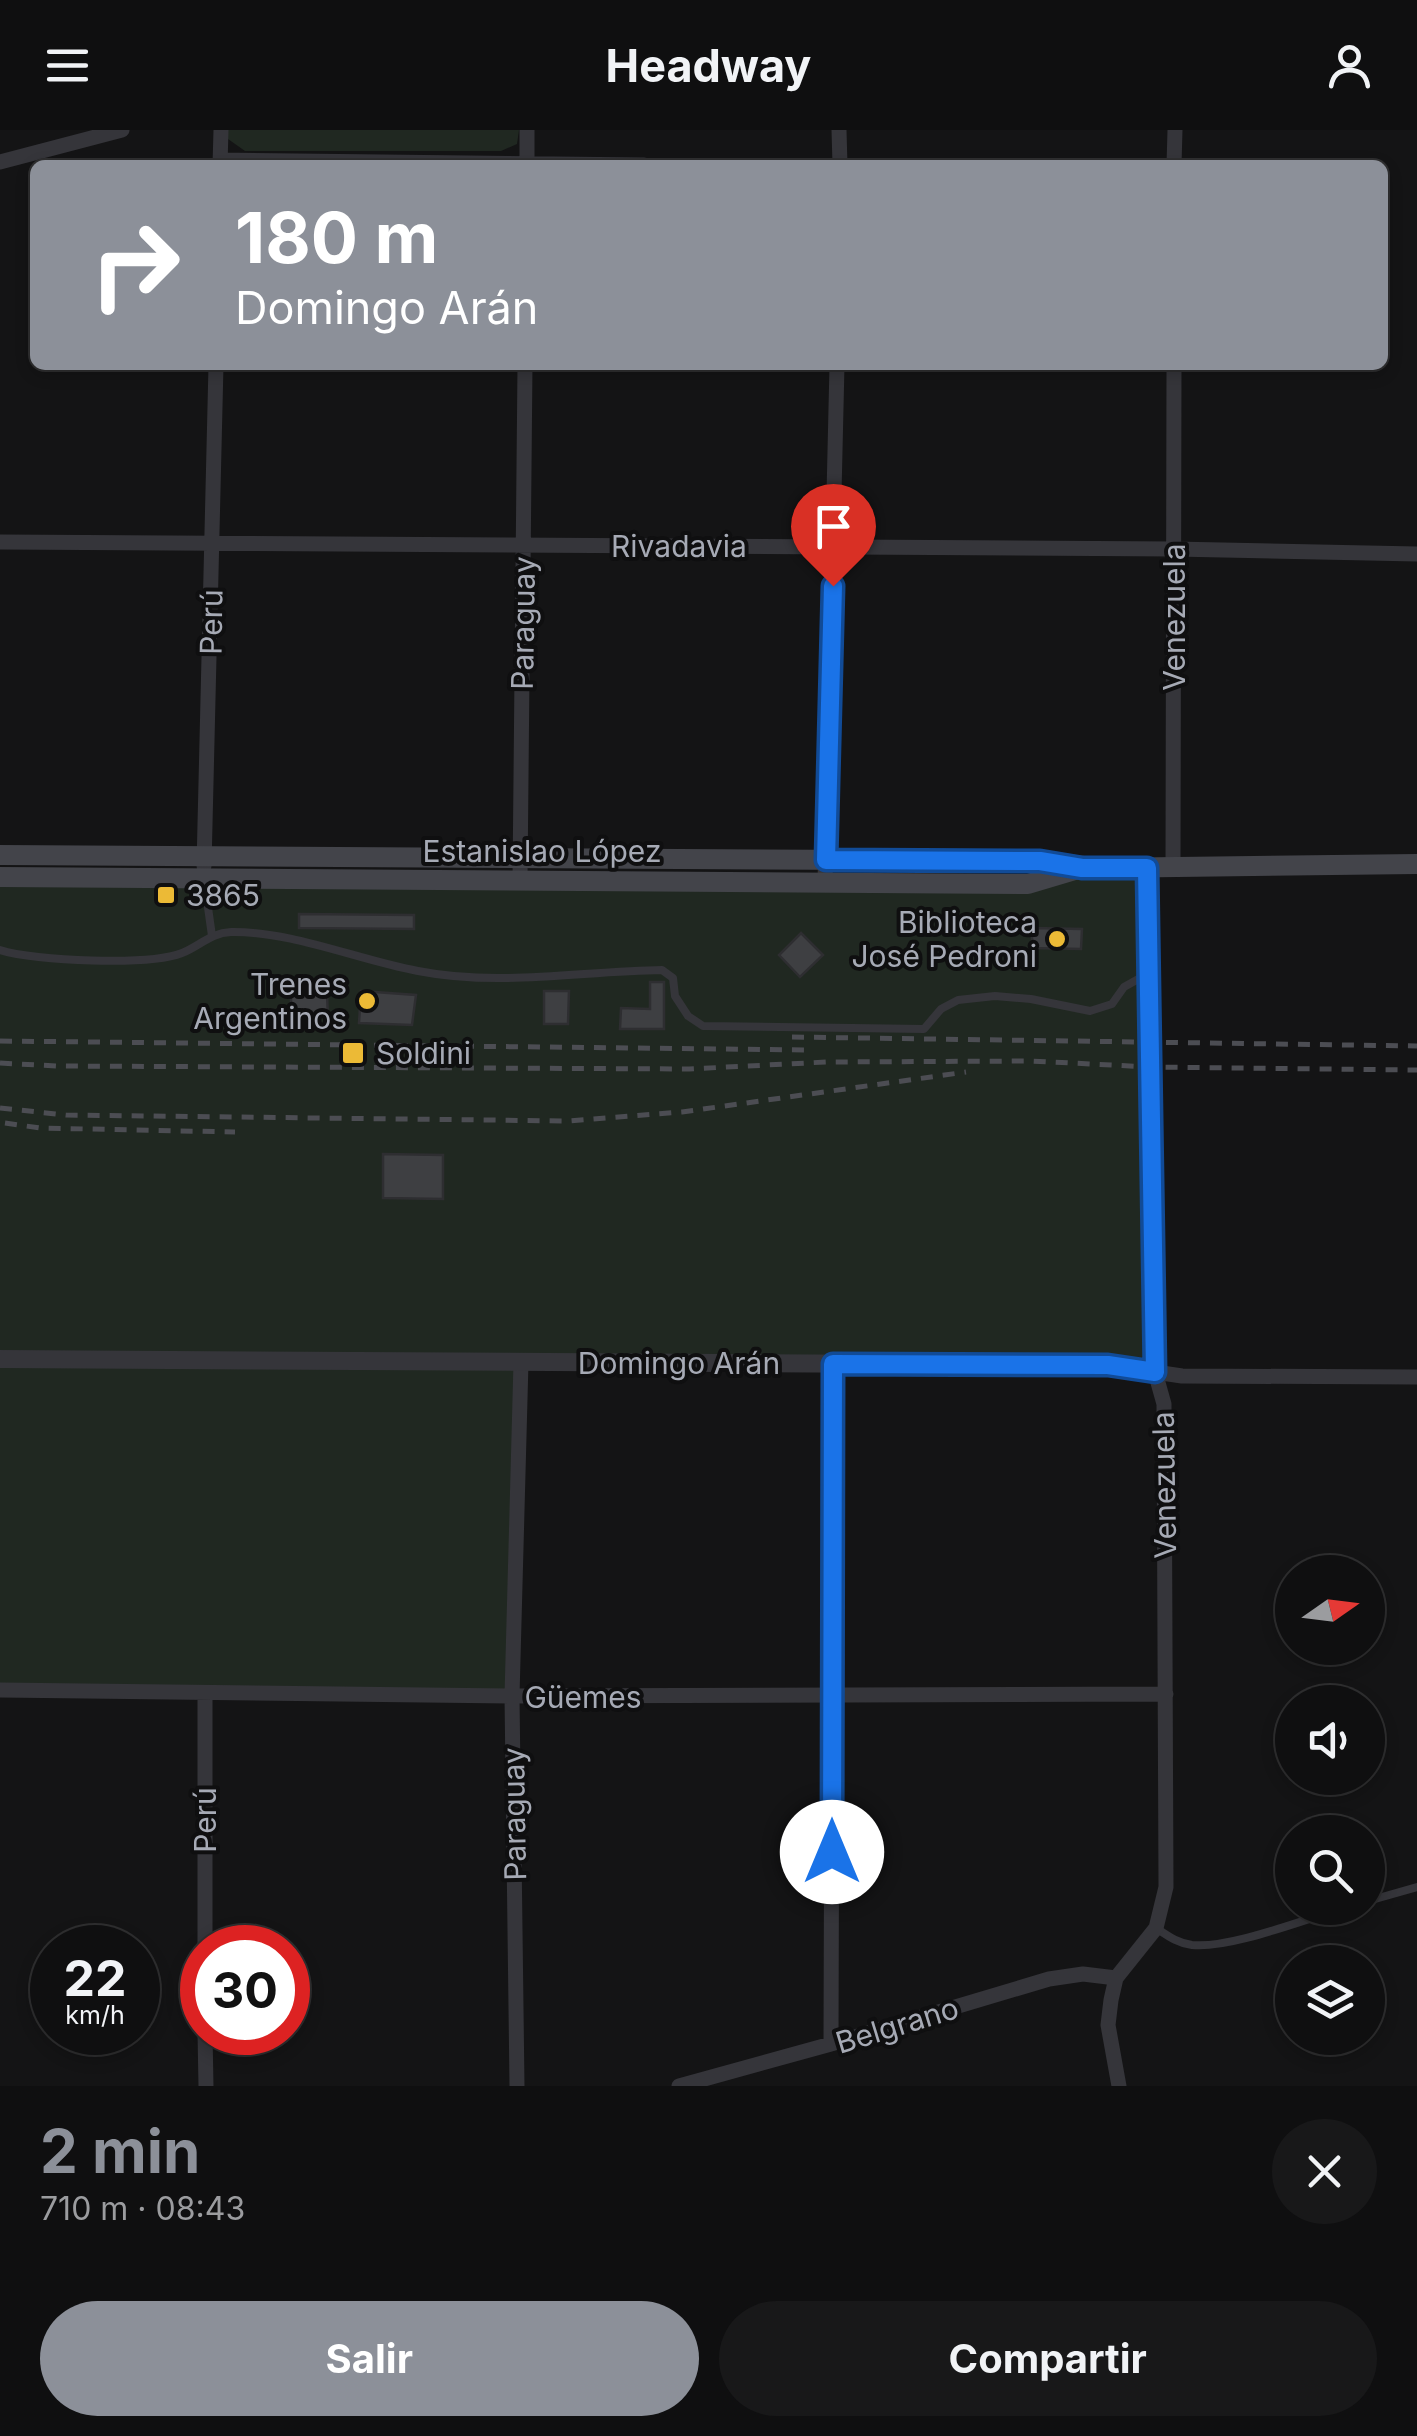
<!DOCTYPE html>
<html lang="es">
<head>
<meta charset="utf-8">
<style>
	:root { --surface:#0f0f10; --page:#181819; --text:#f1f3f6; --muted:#9b9c9f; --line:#2f2f30; --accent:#8c9099 }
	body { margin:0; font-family:Inter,sans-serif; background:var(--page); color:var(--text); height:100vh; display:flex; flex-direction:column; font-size:38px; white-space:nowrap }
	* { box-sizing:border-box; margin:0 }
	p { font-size:32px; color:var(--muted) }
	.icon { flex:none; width:55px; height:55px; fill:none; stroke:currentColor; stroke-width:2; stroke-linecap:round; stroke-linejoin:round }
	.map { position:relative; height:1956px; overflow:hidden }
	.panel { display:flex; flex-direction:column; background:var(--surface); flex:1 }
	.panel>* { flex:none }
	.hud { position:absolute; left:30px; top:30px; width:1358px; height:210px; border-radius:15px; box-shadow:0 5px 15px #0003,0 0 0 2px var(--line); background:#8c9099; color:#fff; overflow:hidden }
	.needle { width:65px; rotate:76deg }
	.tools { position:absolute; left:1275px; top:1425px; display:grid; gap:20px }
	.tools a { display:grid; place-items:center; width:110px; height:110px; border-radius:50%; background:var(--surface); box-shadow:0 5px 15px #0003,0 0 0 2px var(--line); font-size:50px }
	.speed { position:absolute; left:30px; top:1795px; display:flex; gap:20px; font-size:50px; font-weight:700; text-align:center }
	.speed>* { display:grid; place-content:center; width:130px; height:130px; border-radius:50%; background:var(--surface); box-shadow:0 5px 15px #0003,0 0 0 2px var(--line); line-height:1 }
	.speed small { font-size:25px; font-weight:400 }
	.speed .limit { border:15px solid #d22; background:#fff; color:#111 }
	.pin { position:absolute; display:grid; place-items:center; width:85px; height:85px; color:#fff; margin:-102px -42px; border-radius:50% 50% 50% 0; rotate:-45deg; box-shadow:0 0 10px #0007 }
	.pin .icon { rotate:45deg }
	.me { position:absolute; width:110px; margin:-55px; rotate:0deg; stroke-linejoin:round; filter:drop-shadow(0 0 8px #0008) }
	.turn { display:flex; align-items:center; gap:35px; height:210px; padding:0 40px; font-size:45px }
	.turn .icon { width:130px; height:130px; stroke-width:2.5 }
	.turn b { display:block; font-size:70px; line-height:85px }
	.round { display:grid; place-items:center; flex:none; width:105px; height:105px; border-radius:52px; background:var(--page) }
	.headline { display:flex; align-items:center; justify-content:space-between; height:170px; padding:0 40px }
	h1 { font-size:60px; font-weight:700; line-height:75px; color:var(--accent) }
	.cta { display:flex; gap:20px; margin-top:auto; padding:20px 40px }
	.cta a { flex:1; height:115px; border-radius:60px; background:var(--accent); color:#fff; font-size:40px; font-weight:700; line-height:115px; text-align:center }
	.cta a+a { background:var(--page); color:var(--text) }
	header { display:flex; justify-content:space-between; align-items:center; height:130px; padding:0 40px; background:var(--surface); font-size:45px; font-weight:700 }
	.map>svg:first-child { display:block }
	.green { fill:#202821 }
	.building { fill:#3e3f42; stroke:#2e2e31; stroke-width:2.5 }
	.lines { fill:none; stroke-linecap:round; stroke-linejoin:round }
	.service { stroke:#35353a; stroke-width:8 }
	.minor { stroke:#35353a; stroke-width:15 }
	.tertiary { stroke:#35353a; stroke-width:18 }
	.secondary { stroke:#43444a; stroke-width:20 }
	.rail { stroke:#4c4d53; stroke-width:5; stroke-dasharray:12 10; stroke-linecap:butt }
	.route-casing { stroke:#114b97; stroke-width:25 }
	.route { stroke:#1a73e8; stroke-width:18 }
	.poi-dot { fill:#ecba36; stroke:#0f0f10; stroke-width:4 }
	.labels { text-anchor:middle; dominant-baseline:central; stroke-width:8; stroke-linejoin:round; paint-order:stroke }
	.street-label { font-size:30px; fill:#a6aab5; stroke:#0f0f10 }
	.poi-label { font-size:30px; fill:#a6aab5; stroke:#0f0f10; text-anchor:start }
</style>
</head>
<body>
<header><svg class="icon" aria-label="menu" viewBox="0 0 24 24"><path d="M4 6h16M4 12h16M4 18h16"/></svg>Headway<svg class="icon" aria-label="person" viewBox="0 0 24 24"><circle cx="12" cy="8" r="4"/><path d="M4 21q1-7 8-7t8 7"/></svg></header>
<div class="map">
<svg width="1417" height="1956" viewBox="0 0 1417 1956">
	<rect width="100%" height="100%" fill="#141415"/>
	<!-- green -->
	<path class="green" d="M227,0H519L517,14L501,21H245L228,9Z
		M1082,738H1147L1155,1242L521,1232L512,1566L0,1560V747L1028,754Z"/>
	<!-- building -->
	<path class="building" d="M299,784L414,785V799L299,798Z
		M1032,798L1082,799L1081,819L1032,818Z
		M801,803L823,825L800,847L779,825Z
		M650,852H664V899H620L621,878L650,879Z
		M361,861L416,865L412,895L359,893Z
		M544,861H569L568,894H544Z
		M291,864H327L328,887H291Z
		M383,1024L443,1025V1069L383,1068Z"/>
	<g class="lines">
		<!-- service -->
		<path class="service" d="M204,749L212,806
			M0,820C35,831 149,836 182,823C200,816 210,803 231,802C292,801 358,830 418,841C499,857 581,841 662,840L673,848L675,866L688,886L703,896L924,899L941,879L958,870L995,866L1031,869L1090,881L1112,874L1124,857L1149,843
			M1368,1771L1417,1757
			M1156,1798C1168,1806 1177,1813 1192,1815C1230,1819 1305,1789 1344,1778"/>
		<!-- minor -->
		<path class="minor" d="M839,0L840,35
			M220,30L644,35
			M0,32L122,0
			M220,35L221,0
			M527,35V0
			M1174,35L1175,0
			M0,412L1174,419L1417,424
			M204,736L216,235
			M1173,738L1174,235
			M520,750L525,235
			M825,752L837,235
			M0,1560L512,1566L1166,1564
			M205,1563V1818
			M205,1902L206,1956
			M831,1914L833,1234
			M517,1956L512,1566L521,1232
			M679,1956L831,1914L1049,1849L1083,1844L1116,1848
			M1119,1956L1108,1895L1111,1870L1116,1848L1156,1798L1166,1757L1164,1274L1155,1242L1182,1246L1417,1247"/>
		<!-- tertiary -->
		<path class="tertiary" d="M0,1229L1107,1235L1155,1242L1147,738"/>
		<!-- secondary -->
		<path class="secondary" d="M0,725L1040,731L1101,738L1417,734
			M0,747L1028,754L1075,740"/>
		<!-- rail -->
		<path class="rail" d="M792,907L1417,916
			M0,911L810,920
			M0,933L57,936L689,939L826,932L1031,931L1150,937L1417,940
			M0,978L66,985L569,991L682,982L966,942
			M5,993L40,998L235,1002"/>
	</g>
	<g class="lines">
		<defs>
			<path id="route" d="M832,1722L833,1234L1108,1235L1155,1242L1147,738H1082L1040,731L826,730L833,456"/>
		</defs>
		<!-- route casing -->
		<use href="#route" class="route-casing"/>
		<!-- route -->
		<use href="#route" class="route"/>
	</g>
	<!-- markers -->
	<g class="poi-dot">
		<rect x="156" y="755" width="20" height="20" rx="5"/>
		<circle cx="1057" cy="809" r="10"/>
		<circle cx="367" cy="871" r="10"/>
		<rect x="341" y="911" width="24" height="24" rx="5"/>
	</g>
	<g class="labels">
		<!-- street labels -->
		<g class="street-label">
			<text x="679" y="416">Rivadavia</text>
			<text transform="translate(1174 487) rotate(-90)">Venezuela</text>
			<text transform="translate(211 492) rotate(-89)">Perú</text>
			<text transform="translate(523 493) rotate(-89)">Paraguay</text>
			<text x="542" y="721">Estanislao López</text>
			<text x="679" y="1233">Domingo Arán</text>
			<text transform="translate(1164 1355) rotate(-91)">Venezuela</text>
			<text x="583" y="1567">Güemes</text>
			<text transform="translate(514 1684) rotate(-91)">Paraguay</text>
			<text transform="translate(205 1690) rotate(-90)">Perú</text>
			<text transform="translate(897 1895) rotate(-17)">Belgrano</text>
		</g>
		<!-- poi labels -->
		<g class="poi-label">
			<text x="186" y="765">3865</text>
			<text x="1037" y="792" text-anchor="end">Biblioteca<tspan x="1037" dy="34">José Pedroni</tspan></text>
			<text x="347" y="854" text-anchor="end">Trenes<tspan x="347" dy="34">Argentinos</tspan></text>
			<text x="376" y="923">Soldini</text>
		</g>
	</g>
</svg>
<div class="tools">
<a><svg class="needle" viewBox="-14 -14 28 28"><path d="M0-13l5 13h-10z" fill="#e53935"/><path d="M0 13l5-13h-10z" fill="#9b9c9f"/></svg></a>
<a><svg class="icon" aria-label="sound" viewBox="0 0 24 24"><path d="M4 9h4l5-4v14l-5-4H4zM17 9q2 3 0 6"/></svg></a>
<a><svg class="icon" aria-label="search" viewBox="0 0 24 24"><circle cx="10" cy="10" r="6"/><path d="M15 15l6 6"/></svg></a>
<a><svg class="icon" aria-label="layers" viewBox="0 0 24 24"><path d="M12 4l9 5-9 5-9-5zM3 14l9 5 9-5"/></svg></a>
</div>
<div class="speed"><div>22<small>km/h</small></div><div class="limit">30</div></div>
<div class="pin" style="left:833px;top:456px;background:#d93025"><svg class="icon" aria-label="arrive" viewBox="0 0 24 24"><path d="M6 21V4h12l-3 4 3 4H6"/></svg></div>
<svg class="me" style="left:832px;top:1722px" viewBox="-20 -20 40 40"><circle r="19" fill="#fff"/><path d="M0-13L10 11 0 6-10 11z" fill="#1a73e8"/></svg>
<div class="hud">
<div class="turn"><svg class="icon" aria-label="right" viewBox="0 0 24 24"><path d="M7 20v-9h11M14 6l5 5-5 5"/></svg><div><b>180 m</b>Domingo Arán</div></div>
</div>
</div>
<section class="panel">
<div class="headline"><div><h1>2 min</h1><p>710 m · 08:43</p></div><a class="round"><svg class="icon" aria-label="close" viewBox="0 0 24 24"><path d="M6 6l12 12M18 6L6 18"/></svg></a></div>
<div class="cta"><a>Salir</a><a>Compartir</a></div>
</section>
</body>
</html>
